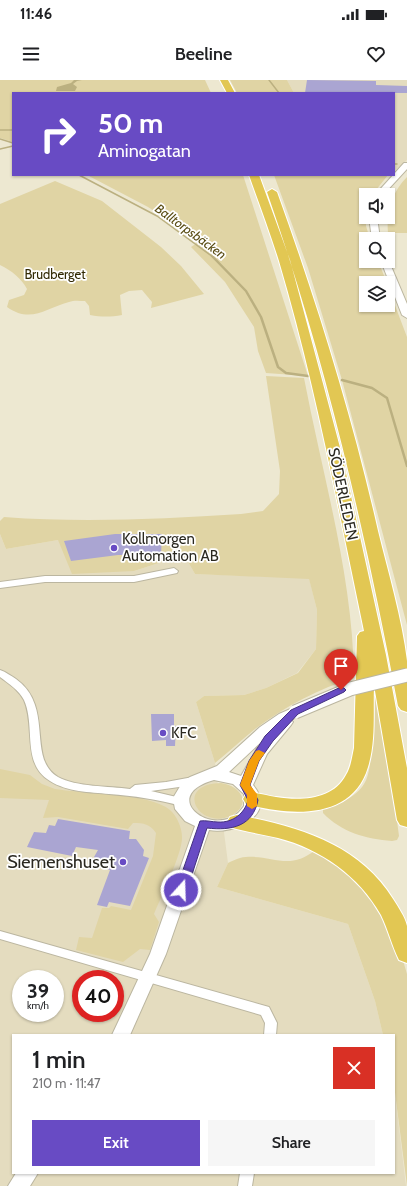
<!DOCTYPE html>
<html lang="en">
<head>
<meta charset="utf-8">
<style>
	:root { --surface:#fff; --page:#f6f6f6; --text:#202124; --muted:#757577; --accent:#684bc4 }
	body { margin:0; font-family:Cabin,sans-serif; background:var(--page); color:var(--text); height:100vh; display:flex; flex-direction:column; font-size:15px; white-space:nowrap }
	* { box-sizing:border-box; margin:0 }
	p { font-size:13px; color:var(--muted) }
	.icon { flex:none; width:22px; height:22px; fill:none; stroke:currentColor; stroke-width:2; stroke-linecap:round; stroke-linejoin:round }
	.map { position:relative; flex:1; overflow:hidden }
	.side { position:absolute; left:12px; top:954px; width:383px; height:140px; display:flex; flex-direction:column; background:var(--surface); border-radius:0px; box-shadow:0 1px 3px #0004 }
	.side>* { flex:none }
	.guide { position:absolute; left:12px; top:12px; width:383px; height:84px; border-radius:0px; box-shadow:0 1px 3px #0004; background:#684bc4; color:#fff; overflow:hidden }
	.controls { position:absolute; left:359px; top:108px; display:grid; gap:8px }
	.controls a { display:grid; place-items:center; width:36px; height:36px; border-radius:0px; background:var(--surface); box-shadow:0 1px 3px #0004; font-size:20px }
	.speed { position:absolute; left:12px; top:890px; display:flex; gap:8px; font-size:20px; font-weight:700; text-align:center }
	.speed>* { display:grid; place-content:center; width:52px; height:52px; border-radius:50%; background:var(--surface); box-shadow:0 1px 3px #0004; line-height:1 }
	.speed small { font-size:10px; font-weight:400 }
	.speed .limit { border:6px solid #d22; background:#fff; color:#111 }
	.pin { position:absolute; display:grid; place-items:center; width:34px; height:34px; color:#fff; margin:-41px -17px; border-radius:50% 50% 50% 0; rotate:-45deg; box-shadow:0 0 4px #0007 }
	.pin .icon { rotate:45deg }
	.me { position:absolute; width:44px; margin:-22px; rotate:20deg; stroke-linejoin:round; filter:drop-shadow(0 0 3px #0008) }
	.turn { display:flex; align-items:center; gap:14px; height:84px; padding:0 20px; font-size:18px }
	.turn .icon { width:52px; height:52px; stroke-width:2.5 }
	.turn b { display:block; font-size:28px; line-height:34px }
	.round { display:grid; place-items:center; flex:none; width:42px; height:42px; border-radius:0px; background:var(--page) }
	.head { display:flex; align-items:center; justify-content:space-between; height:68px; padding:0 20px }
	h1 { font-size:24px; font-weight:600; line-height:30px }
	.primary-button { display:flex; gap:8px; margin-top:auto; padding:8px 20px }
	.primary-button a { flex:1; height:46px; border-radius:0px; background:var(--accent); color:#fff; font-size:16px; font-weight:600; line-height:46px; text-align:center }
	.primary-button a+a { background:var(--page); color:var(--text) }
	.status { display:flex; justify-content:space-between; align-items:center; height:28px; padding:0 20px; background:var(--surface); direction:ltr }
	.status svg { height:11px; fill:currentColor }
	header { display:flex; justify-content:space-between; align-items:center; height:52px; padding:0 20px; background:var(--surface); font-size:18px; font-weight:600 }
	.map>svg:first-child { display:block }
	.built { fill:#e4dcbf; fill-rule:evenodd }
	.green { fill:#e0d4a4 }
	.water { fill:#bbb080 }
	.lines { fill:none; stroke-linecap:round; stroke-linejoin:round }
	.stream-far1 { stroke:#bbb080; stroke-width:1.5 }
	.stream { stroke:#bbb080; stroke-width:2.5 }
	.building { fill:#aaa5d2 }
	.street-casing { stroke:#bbb6a0; stroke-width:2 }
	.secondary-casing { stroke:#bbb6a0; stroke-width:2 }
	.highway-casing { stroke:#fff; stroke-width:2 }
	.street { fill:#fff; fill-rule:evenodd }
	.secondary { fill:#fff; fill-rule:evenodd }
	.highway { fill:#e2c753; fill-rule:evenodd }
	.secondary-bridge-casing { stroke:#bbb6a0; stroke-width:15; stroke-linecap:butt }
	.secondary-bridge { stroke:#fff; stroke-width:13 }
	.route { fill:#684bc4; stroke:#44317f }
	.slow { fill:#f59e0b }
	.poi-dot { fill:#684bc4; stroke:#fff; stroke-width:1.5 }
	.labels { text-anchor:middle; dominant-baseline:central; stroke-width:3.5; stroke-linejoin:round; paint-order:stroke }
	.far-water-label { font-size:13px; font-style:italic; fill:#594c13; stroke:#fff }
	.far-park-label { font-size:13px; fill:#322902; stroke:#fff }
	.street-label { font-size:15px; fill:#2a2820; stroke:#fff }
	.poi-label { font-size:15px; fill:#2a2820; stroke:#fff; text-anchor:start }
	.near-poi-label { font-size:18px; fill:#2a2820; stroke:#fff; text-anchor:end }
</style>
</head>
<body>
<div class="status"><b>11:46</b><svg viewBox="0 0 49 12"><path d="M0 12V9h3v3zM5 12V6h3v6zM10 12V3h3v9zM15 12V0h3v12zM26 1h20v11H26zM47 4h2v5h-2z"/></svg></div>
<header><svg class="icon" aria-label="menu" viewBox="0 0 24 24"><path d="M4 6h16M4 12h16M4 18h16"/></svg>Beeline<svg class="icon" aria-label="heart" viewBox="0 0 24 24"><path d="M12 20l-8-8c-3-5 5-10 8-4 3-6 11-1 8 4z"/></svg></header>
<div class="map">
<svg width="407" height="1106" viewBox="0 0 407 1106">
	<rect width="100%" height="100%" fill="#ede8d1"/>
	<!-- built -->
	<path class="built" d="M287,0H407V80L394,91V13H294Z
		M0,454L6,469L58,460L134,491L184,475L195,494L309,498L317,530L316,569L297,593L266,608L244,615L204,616L196,622L215,683L228,783L217,807L348,844L375,921L383,955H13V1093H394V1005L406,1106H0ZM21,899H55V933H21ZM81,899H115V933H81Z"/>
	<!-- green -->
	<path class="green" d="M0,0H205L211,13H13V62L0,58Z
		M230,0H287L294,13H237Z
		M87,95H243L308,296L266,293L258,271L254,247L225,202L191,167L197,163L198,160L148,127Z
		M274,95H388L372,115H366V146L370,159H366V181H378L387,203H366V225H388V207L407,257V545L342,300L308,188Z
		M407,97V153H388C386,132 392,112 407,97Z
		M55,101L102,121L161,167L181,186L204,214L151,228L152,222L142,210L129,211L120,215L122,235C111,237 101,237 90,235L89,226L85,221C80,221 74,220 69,222C46,228 31,244 7,227L9,220L24,215L27,209C21,198 12,191 0,185V124Z
		M266,296L304,298C323,398 353,496 354,598C320,608 284,627 255,649C241,660 229,672 215,683L196,622L204,616L244,615L266,608L298,593L316,569L317,530L309,499L195,494L184,475L134,491L72,494L58,460L6,469L0,454V441L4,437C83,443 162,439 241,434L263,431L279,414L280,391Z
		M375,606L392,703L399,756L397,760L392,761C366,759 341,752 323,733V729C337,726 356,717 364,704C376,685 370,631 370,607Z
		M0,689L30,695L42,704L55,709C83,714 151,713 170,730C177,736 182,748 182,757C183,772 160,819 154,834L159,842L150,870L140,869L123,882L76,870L79,857L92,858L102,828H109L111,826L131,830L153,776L156,753C150,744 144,743 133,743L128,749L58,737L43,738L49,720L0,718Z
		M221,703C231,705 239,708 243,719C243,727 238,732 231,736C197,750 174,704 221,703Z
		M315,770L337,782L374,819L402,877L407,894V1106L394,1005V955H383L375,921L348,844L217,807L228,783C232,781 236,779 240,778C269,772 288,793 315,770Z"/>
	<!-- water -->
	<path class="water" d="M74,0H82L77,1L73,4L77,7L75,11H56L57,7L71,3Z"/>
	<g class="lines">
		<!-- stream-far1 -->
		<path class="stream-far1" d="M269,0L279,13
			M0,50H13
			M0,59L13,63
			M0,69L13,66
			M394,84H397
			M79,95L157,136L213,177"/>
		<!-- stream -->
		<path class="stream" d="M212,176L246,211L261,237L278,287L286,293L308,296
			M342,300L372,308L387,318L407,386"/>
	</g>
	<!-- building -->
	<path class="building" d="M307,0L376,1V5L407,6V13H305Z
		M115,454H162L161,475H118L71,481L64,461Z
		M151,634H174V646H176L175,666H166V660L152,661Z
		M58,739L130,751L129,759H136L144,770L143,776L149,778L130,826L109,822L107,827L97,825L110,790L101,787L94,777L98,770L76,767L72,776L27,767L34,752L46,753L49,745L55,746Z"/>
	<g class="lines">
		<defs>
			<path id="street" d="M174,488L178,491L177,493L134,502H45L0,508V502L45,496H134Z
				M0,590C6,592 11,596 16,599C55,627 26,678 58,697C76,707 109,706 130,709L135,705L166,702L193,697L197,698L198,701L197,704L193,705L151,711L185,719L186,722L185,725L181,726C157,719 134,716 109,714C90,712 67,712 50,701C21,684 36,646 24,620C19,610 9,604 0,597Z
				M0,851L269,927L277,943L276,955H264L265,943L261,935L0,859Z
				M240,1093H254L252,1106H238Z"/>
			<path id="secondary" d="M404,83H407V89L383,115H375Z
				M369,137H377L380,159H372Z
				M388,179L407,224V238L402,235L381,181H388Z
				M295,627L300,629L302,632L300,635L291,640L293,642L291,645L267,674L253,705C278,734 235,755 209,750L166,874L130,955H112L150,874L195,746L185,741L175,729L173,718L182,703L190,697L217,686L260,647L279,634ZM260,663L241,696L229,692ZM214,700L233,704L244,714V726C219,764 154,717 214,700Z
				M16,1093H38L30,1106H8Z"/>
			<path id="highway" d="M220,0H228L235,13H227Z
				M249,95H259L290,180L342,375L386,575L407,688V747L400,745L397,740L374,605C373,632 376,661 368,687C352,741 289,736 246,724L243,719L246,714C256,711 266,716 276,717C301,721 333,720 346,695C351,687 352,677 354,668L357,556L360,552L364,551C338,427 315,302 279,181C270,152 259,123 249,95Z
				M272,109L277,112C317,223 352,336 378,451C388,492 402,539 407,581C407,597 407,615 407,632L401,630L398,626C365,450 326,281 267,112Z
				M237,735C297,746 359,764 393,819C398,827 405,837 407,846C407,857 407,871 407,883L399,880C392,866 388,849 381,835C359,796 321,769 278,758C262,754 246,752 230,747L227,742L230,737Z"/>
		</defs>
		<!-- street casing -->
		<use href="#street" class="street-casing"/>
		<!-- secondary casing -->
		<use href="#secondary" class="secondary-casing"/>
		<!-- highway casing -->
		<use href="#highway" class="highway-casing"/>
		<!-- street -->
		<use href="#street" class="street"/>
		<!-- secondary -->
		<use href="#secondary" class="secondary"/>
		<!-- highway -->
		<use href="#highway" class="highway"/>
		<defs>
			<path id="secondary-bridge" d="M295,632L350,609L407,595"/>
		</defs>
		<!-- secondary-bridge casing -->
		<use href="#secondary-bridge" class="secondary-bridge-casing"/>
		<!-- secondary-bridge -->
		<use href="#secondary-bridge" class="secondary-bridge"/>
	</g>
	<!-- route -->
	<path class="route" d="M341,607L344,608L346,610L344,612L298,634L273,661L259,681L250,705L258,720C253,746 232,751 207,748L187,810L185,813H177L176,810L200,741C206,740 212,742 218,742C233,743 245,733 248,720L240,705L249,681L265,656L291,630Z"/>
	<!-- slow -->
	<path class="slow" d="M259,670L265,673L259,681L250,705L257,714V726L252,729L247,726V715L240,705L249,681L256,671Z"/>
	<!-- markers -->
	<g class="poi-dot">
		<circle cx="114" cy="468" r="4"/>
		<circle cx="163" cy="653" r="4"/>
		<circle cx="123" cy="782" r="4"/>
	</g>
	<g class="labels">
		<!-- far-water labels -->
		<g class="far-water-label">
			<text transform="translate(191 151) rotate(36)">Balltorpsbäcken</text>
		</g>
		<!-- far-park labels -->
		<g class="far-park-label">
			<text x="55" y="194">Brudberget</text>
		</g>
		<!-- street labels -->
		<g class="street-label">
			<text transform="translate(343 414) rotate(78)">SÖDERLEDEN</text>
		</g>
		<!-- poi labels -->
		<g class="poi-label">
			<text x="122" y="459">Kollmorgen<tspan x="122" dy="17">Automation AB</tspan></text>
			<text x="171" y="653">KFC</text>
		</g>
		<!-- near-poi labels -->
		<g class="near-poi-label">
			<text x="115" y="782">Siemenshuset</text>
		</g>
	</g>
</svg>
<div class="controls">
<a><svg class="icon" aria-label="sound" viewBox="0 0 24 24"><path d="M4 9h4l5-4v14l-5-4H4zM17 9q2 3 0 6"/></svg></a>
<a><svg class="icon" aria-label="search" viewBox="0 0 24 24"><circle cx="10" cy="10" r="6"/><path d="M15 15l6 6"/></svg></a>
<a><svg class="icon" aria-label="layers" viewBox="0 0 24 24"><path d="M12 4l9 5-9 5-9-5zM3 14l9 5 9-5"/></svg></a>
</div>
<div class="speed"><div>39<small>km/h</small></div><div class="limit">40</div></div>
<div class="pin" style="left:341px;top:610px;background:#d93025"><svg class="icon" aria-label="arrive" viewBox="0 0 24 24"><path d="M6 21V4h12l-3 4 3 4H6"/></svg></div>
<svg class="me" style="left:181px;top:810px" viewBox="-20 -20 40 40"><circle r="17" fill="#684bc4" stroke="#fff" stroke-width="3"/><path d="M0-11L8 9 0 5-8 9z" fill="#fff"/></svg>
<div class="guide">
<div class="turn"><svg class="icon" aria-label="right" viewBox="0 0 24 24"><path d="M7 20v-9h11M14 6l5 5-5 5"/></svg><div><b>50 m</b>Aminogatan</div></div>
</div>
<section class="side">
<div class="head"><div><h1>1 min</h1><p>210 m · 11:47</p></div><a class="round" style="background:#d93025;color:#fff"><svg class="icon" aria-label="close" viewBox="0 0 24 24"><path d="M6 6l12 12M18 6L6 18"/></svg></a></div>
<div class="primary-button"><a>Exit</a><a>Share</a></div>
</section>
</div>
</body>
</html>
